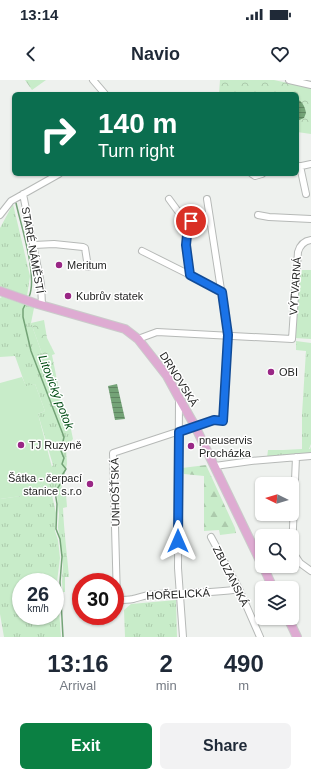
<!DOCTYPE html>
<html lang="en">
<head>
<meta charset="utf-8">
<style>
	:root { --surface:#fff; --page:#f2f2f3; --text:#1f2937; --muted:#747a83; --accent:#0b8043 }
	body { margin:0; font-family:Helvetica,sans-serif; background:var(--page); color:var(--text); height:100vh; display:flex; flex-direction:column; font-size:15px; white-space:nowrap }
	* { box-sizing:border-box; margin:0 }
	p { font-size:13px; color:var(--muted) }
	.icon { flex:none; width:22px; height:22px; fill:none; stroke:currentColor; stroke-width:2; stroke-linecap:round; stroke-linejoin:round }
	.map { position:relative; height:557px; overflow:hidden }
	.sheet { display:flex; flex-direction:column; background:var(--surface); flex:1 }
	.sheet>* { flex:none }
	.guide { position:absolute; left:12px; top:12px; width:287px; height:84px; border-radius:6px; box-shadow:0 1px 3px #0004; background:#0b6e4f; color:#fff; overflow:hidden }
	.needle { width:26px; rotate:275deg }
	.fabs { position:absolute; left:255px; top:397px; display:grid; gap:8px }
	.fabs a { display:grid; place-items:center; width:44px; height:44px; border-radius:6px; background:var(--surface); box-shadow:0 1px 3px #0004; font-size:20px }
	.speed { position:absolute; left:12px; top:493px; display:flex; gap:8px; font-size:20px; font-weight:700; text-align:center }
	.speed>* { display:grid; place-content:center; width:52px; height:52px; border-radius:50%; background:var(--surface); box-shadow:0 1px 3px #0004; line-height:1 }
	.speed small { font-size:10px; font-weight:400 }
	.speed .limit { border:6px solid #d22; background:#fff; color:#111 }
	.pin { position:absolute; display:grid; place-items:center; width:34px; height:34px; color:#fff; margin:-17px; border:2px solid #fff; border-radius:50%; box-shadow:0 1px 4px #0007 }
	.me { position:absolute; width:44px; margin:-22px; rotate:0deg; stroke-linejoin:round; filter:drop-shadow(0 0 3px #0008) }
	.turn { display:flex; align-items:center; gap:14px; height:84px; padding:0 20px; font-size:18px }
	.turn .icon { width:52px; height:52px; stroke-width:2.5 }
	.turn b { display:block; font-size:28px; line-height:34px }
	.eta { display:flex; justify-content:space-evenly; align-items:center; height:68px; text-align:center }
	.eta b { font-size:24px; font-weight:700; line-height:28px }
	.primary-button { display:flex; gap:8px; margin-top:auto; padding:8px 20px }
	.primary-button a { flex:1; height:46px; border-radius:6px; background:var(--accent); color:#fff; font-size:16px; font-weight:700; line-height:46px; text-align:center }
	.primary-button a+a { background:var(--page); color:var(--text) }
	.status { display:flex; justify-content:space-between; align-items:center; height:28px; padding:0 20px; background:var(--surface); direction:ltr }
	.status svg { height:11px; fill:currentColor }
	header { display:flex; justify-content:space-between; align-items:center; height:52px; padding:0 20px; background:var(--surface); font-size:18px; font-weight:700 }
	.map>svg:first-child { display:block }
	.grass { fill:url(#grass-tufts); fill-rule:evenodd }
	.forest { fill:url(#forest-firs) }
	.park { fill:url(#park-crowns) }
	.pitch { fill:#c8ecc9 }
	.water { fill:url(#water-rules) }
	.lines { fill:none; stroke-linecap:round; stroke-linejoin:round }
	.stream { stroke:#74a377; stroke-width:1.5 }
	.minor-casing { stroke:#b6b9b7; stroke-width:8 }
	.major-casing { stroke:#cacbca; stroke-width:10 }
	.minor { stroke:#fff; stroke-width:6 }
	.major { stroke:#deabd2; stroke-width:8 }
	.route-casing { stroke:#114b97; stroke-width:10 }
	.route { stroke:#1a73e8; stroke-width:7 }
	.poi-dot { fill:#992785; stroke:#fff; stroke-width:1.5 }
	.labels { text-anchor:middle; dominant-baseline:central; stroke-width:3; stroke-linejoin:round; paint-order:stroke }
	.street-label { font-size:11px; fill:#242524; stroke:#fff }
	.poi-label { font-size:11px; fill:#242524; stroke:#fff; text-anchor:start }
	.water-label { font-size:12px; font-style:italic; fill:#004d14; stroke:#fff }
</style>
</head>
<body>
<div class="status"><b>13:14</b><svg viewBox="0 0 49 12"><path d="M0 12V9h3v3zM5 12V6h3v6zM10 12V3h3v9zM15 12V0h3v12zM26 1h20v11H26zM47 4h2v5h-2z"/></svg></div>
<header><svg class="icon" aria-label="back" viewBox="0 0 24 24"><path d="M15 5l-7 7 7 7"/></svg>Navio<svg class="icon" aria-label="heart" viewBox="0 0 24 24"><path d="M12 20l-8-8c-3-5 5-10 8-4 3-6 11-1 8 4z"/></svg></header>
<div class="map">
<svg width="311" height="557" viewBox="0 0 311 557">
	<defs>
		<pattern id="grass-tufts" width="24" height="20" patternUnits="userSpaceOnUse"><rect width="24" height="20" fill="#c8ecc9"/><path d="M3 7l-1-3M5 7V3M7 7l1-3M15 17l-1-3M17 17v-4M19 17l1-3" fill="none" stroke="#accaac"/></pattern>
		<pattern id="forest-firs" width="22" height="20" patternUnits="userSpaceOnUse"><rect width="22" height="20" fill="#c8ecc9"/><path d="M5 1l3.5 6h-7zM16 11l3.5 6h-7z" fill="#accaac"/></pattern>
		<pattern id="park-crowns" width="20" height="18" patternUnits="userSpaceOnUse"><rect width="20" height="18" fill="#c8ecc9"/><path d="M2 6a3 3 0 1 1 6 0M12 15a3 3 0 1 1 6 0" fill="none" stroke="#accaac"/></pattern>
		<pattern id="water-rules" width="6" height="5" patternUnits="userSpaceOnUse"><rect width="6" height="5" fill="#74a377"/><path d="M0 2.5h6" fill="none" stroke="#5f8561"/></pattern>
	</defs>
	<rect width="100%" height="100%" fill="#eef1ee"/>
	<!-- grass -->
	<path class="grass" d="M13,124L30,196L27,216L0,206V148Z
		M298,190H311V259L295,258Z
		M0,216L34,228L31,243L57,315H60L63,331L67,330L73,359L66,367L67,384L60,414H66L67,427L63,428C64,452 67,473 69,497H65V512H63L62,502L63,484L58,447L59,434L57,415H52L56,433L55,451L58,460L60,478L57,502L61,557H4L0,534V419L35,414L43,402L53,385L38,334L45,331L35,304L26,307L15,276L0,277V218L2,217ZM21,502H55V536H21Z
		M296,261L311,263V364L309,369H307H310L311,366V374L267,378L268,370H283L302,369V334L306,271L296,270Z
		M176,520L177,557H125L124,530L131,524Z"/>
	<!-- forest -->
	<path class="forest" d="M25,0H46L32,10Z
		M206,385L235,448L236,453L220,455L219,450L204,451V396L184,394L182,388Z"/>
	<!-- park -->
	<path class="park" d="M220,0H274L311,8V54L297,52V41L299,40L300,21L297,19V14H219Z
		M44,240L47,258L55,274L52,275L60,315H57L31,243Z"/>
	<!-- pitch -->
	<path class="pitch" d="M22,297L26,306L35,304L45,331L38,334L54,395L43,402L35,414L0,419V303Z"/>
	<!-- water -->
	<path class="water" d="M297,19C303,22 305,27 306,33L304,38L297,41Z
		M117,304L125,339L115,340L108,306Z"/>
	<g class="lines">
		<!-- stream -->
		<path class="stream" d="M16,123C21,146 38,196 29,217
			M26,223L23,229V237L31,271L64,357L61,371L64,378L62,384L66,389L61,397V403L55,412L57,424L56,449L60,459L62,477L60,502L63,557"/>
		<defs>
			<path id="minor" d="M93,0L105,14
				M289,0L311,5
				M300,86L306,114
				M297,87L311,84
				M252,94L255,96L262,94
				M23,114L41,204L42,225
				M169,119L188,145L186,165L190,195
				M207,119L228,255L223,341L215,340L204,343L113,373L117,520C122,520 128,520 133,519C141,517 148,514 157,514C185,512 211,514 239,509
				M0,135L11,121L59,94
				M258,135L269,137L311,139
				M188,145L195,135
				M34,165L54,164L83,167L85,168L88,187
				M142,171L222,211
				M138,259L157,252L292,259L298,172C300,165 304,161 311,160
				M179,320L178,488L183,557
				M296,377L292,471L300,483L311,491
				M215,386L251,381L311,376
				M211,457L239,509L260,557"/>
			<path id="major" d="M0,211L34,223L125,249L138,259L167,296L179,318L195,346L262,485
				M263,486L273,508
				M288,538L297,557"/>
		</defs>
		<!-- minor casing -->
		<use href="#minor" class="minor-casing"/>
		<!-- major casing -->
		<use href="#major" class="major-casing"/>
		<!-- minor -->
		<use href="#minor" class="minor"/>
		<!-- major -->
		<use href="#major" class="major"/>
	</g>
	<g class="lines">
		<defs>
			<path id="route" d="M178,461L179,352L214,340L223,341L228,255L222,212L190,195L186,165L188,145L191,141"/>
		</defs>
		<!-- route casing -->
		<use href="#route" class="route-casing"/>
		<!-- route -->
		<use href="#route" class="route"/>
	</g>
	<!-- markers -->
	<g class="poi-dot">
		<circle cx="59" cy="185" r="4"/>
		<circle cx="68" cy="216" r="4"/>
		<circle cx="271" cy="292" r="4"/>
		<circle cx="21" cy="365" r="4"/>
		<circle cx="191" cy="366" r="4"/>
		<circle cx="90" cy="404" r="4"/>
	</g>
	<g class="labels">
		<!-- street labels -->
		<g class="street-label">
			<text transform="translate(33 170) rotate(80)">STARÉ NÁMĚSTÍ</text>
			<text transform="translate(295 206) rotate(-86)">VÝTVARNÁ</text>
			<text transform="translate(179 299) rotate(58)">DRNOVSKÁ</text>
			<text transform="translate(115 412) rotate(-91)">UNHOŠŤSKÁ</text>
			<text transform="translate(231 496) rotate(63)">ZBUZANSKÁ</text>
			<text transform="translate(178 514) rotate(-3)">HOŘELICKÁ</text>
		</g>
		<!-- poi labels -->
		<g class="poi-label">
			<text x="67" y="185">Meritum</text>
			<text x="76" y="216">Kubrův statek</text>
			<text x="279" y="292">OBI</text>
			<text x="199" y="360">pneuservis<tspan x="199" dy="13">Procházka</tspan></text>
			<text x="29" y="365">TJ Ruzyně</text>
			<text x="82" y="398" text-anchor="end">Šátka - čerpací<tspan x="82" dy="13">stanice s.r.o</tspan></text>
		</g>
		<!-- water labels -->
		<g class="water-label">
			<text transform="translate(56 312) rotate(69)">Litovický potok</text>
		</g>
	</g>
</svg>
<div class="fabs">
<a><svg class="needle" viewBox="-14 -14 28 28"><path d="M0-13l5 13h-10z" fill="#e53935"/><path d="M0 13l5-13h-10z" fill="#747a83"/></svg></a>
<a><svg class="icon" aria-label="search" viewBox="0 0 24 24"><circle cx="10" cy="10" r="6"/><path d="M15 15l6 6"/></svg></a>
<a><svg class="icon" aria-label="layers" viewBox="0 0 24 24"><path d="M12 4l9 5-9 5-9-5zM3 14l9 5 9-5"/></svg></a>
</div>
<div class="speed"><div>26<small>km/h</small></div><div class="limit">30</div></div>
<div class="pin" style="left:191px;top:141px;background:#d93025"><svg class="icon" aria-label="arrive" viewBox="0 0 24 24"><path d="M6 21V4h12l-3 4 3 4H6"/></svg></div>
<svg class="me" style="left:178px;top:461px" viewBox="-20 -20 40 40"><path d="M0-17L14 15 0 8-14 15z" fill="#1a73e8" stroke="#fff" stroke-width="4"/></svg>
<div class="guide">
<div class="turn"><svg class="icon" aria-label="right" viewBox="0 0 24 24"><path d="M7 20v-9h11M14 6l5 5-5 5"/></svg><div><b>140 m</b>Turn right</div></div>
</div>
</div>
<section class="sheet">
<div class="eta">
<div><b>13:16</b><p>Arrival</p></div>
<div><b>2</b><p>min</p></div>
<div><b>490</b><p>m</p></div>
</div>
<div class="primary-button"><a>Exit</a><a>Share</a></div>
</section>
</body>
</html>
